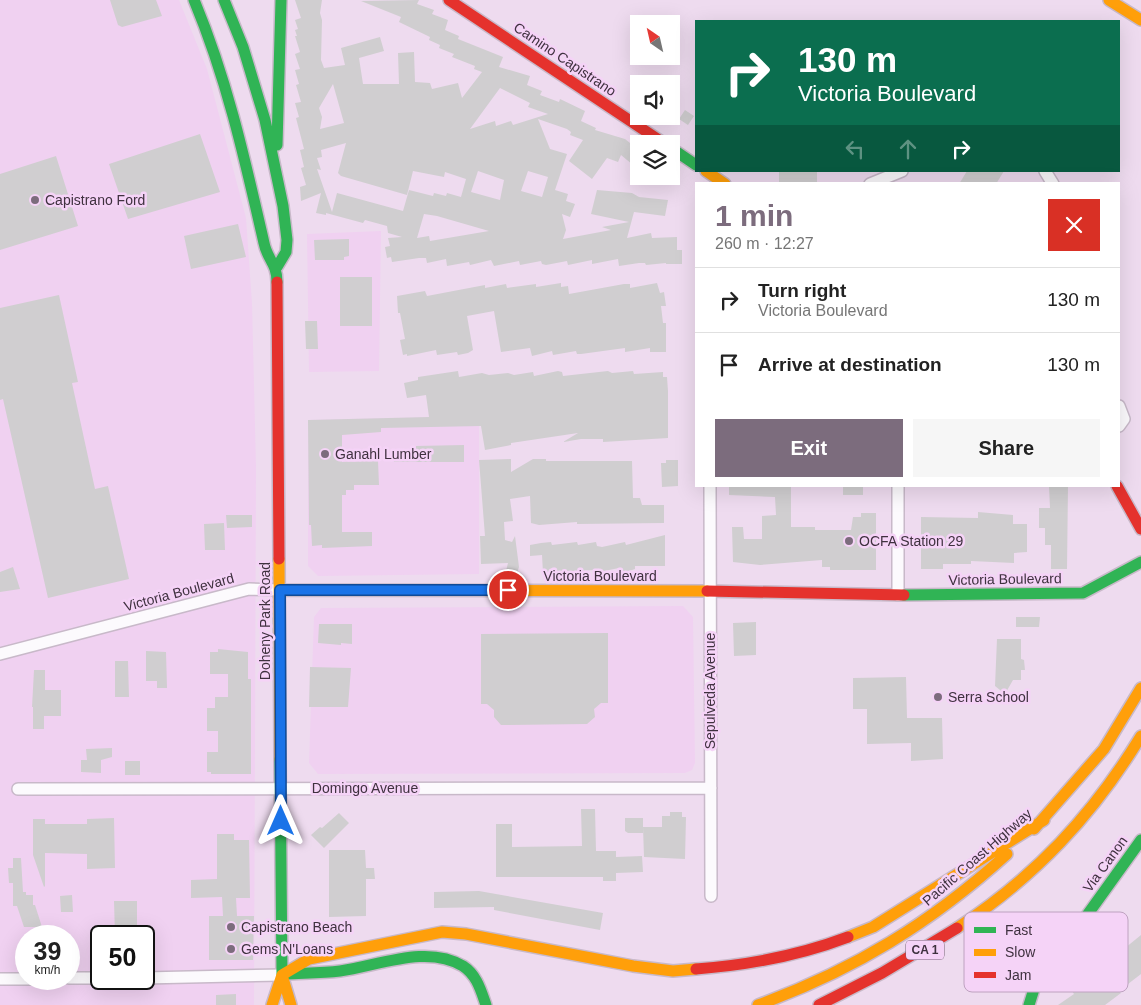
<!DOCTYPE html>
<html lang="en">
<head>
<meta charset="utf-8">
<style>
	:root { --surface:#fff; --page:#f6f6f6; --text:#222; --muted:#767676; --line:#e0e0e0; --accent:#7c6c7d }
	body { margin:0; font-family:Helvetica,sans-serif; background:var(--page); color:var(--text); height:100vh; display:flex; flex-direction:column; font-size:19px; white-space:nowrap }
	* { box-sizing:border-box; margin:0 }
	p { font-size:16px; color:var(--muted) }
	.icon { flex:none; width:28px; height:28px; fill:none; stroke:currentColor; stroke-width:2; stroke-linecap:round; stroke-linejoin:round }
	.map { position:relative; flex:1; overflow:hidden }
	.drawer { position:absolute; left:695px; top:182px; width:425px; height:305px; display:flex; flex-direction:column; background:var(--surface); border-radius:0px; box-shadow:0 5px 20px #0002 }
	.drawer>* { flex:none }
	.hud { position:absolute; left:695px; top:20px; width:425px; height:152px; border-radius:0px; box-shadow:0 5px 20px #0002; background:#0b6e4f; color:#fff; overflow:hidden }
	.needle { width:32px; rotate:326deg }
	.tools { position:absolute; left:630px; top:15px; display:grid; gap:10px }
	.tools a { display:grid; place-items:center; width:50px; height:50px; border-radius:0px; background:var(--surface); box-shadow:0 5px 20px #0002; font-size:25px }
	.speed { position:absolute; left:15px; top:925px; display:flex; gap:10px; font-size:25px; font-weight:700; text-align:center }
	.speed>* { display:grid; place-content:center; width:65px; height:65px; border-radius:50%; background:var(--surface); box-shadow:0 5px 20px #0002; line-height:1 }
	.speed small { font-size:12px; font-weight:400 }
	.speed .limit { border:2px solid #111; border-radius:8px; background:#fff; color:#111 }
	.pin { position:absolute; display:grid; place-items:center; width:42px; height:42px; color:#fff; margin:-21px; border:2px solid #fff; border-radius:50%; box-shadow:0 1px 5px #0007 }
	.me { position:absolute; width:55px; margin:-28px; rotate:0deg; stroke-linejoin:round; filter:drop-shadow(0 0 4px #0008) }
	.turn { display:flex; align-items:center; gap:18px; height:105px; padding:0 20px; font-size:22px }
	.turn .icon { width:65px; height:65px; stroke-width:2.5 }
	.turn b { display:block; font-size:35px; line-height:42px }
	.lanes { display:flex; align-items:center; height:48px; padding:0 20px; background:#0003; justify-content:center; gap:25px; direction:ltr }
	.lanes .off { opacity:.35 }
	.round { display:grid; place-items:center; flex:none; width:52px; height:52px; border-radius:0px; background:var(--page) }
	.summary { display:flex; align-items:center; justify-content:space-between; height:85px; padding:0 20px }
	h1 { font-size:30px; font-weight:600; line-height:38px; color:var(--accent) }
	.primary-button { display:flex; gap:10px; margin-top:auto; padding:10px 20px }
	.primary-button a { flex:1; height:58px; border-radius:0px; background:var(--accent); color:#fff; font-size:20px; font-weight:600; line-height:58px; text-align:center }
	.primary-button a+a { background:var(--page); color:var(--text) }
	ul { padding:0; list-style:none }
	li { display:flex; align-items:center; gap:15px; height:65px; padding:0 20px; border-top:1px solid var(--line) }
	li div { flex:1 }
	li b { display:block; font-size:19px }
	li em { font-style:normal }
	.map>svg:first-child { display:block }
	.built { fill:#f0d1f1; fill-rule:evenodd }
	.building { fill:#d0ced0; fill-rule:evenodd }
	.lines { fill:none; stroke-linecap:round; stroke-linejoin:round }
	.street-casing { stroke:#c8b9c9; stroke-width:14 }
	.fast-casing { stroke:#c8b9c9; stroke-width:14 }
	.slow-casing { stroke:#c8b9c9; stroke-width:14 }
	.jam-casing { stroke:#c8b9c9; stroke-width:14 }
	.street { stroke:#fcfafd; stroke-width:11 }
	.fast { stroke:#30b455; stroke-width:11 }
	.slow { stroke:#ff9f0a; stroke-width:11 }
	.jam { stroke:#e5322d; stroke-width:11 }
	.route-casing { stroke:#114b97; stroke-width:12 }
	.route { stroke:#1a73e8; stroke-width:9 }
	.poi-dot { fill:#7c6c7d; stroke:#f5d3f7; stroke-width:2 }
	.labels { text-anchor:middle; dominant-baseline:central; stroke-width:5; stroke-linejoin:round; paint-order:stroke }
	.shield { fill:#f5d3f7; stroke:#766276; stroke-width:1 }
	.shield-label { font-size:12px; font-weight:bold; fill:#3f313f }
	.street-label { font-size:14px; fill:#3f313f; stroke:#f5d3f7 }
	.poi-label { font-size:14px; fill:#3f313f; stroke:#f5d3f7; text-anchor:start }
	.key { fill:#f5d3f7; stroke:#bea2c0; stroke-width:1 }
	.key-label { font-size:14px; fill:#3f313f }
</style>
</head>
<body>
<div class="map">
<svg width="1141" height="1005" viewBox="0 0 1141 1005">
	<rect width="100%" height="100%" fill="#eedbef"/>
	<!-- built -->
	<path class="built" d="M0,0H179L207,69L246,218L252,303L256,468L254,1005H0ZM26,936H69V979H26ZM101,936H144V979H101Z
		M381,231L379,371L309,372L307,234Z
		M479,416V574L318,576L308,566V420Z
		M683,606L693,617L695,763L692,770L685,773L318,774L309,763L314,617L321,608Z"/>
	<!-- building -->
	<path class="building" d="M110,0H156L162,16L122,27L118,25Z
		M295,0H322L320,13L322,20L321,60L324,68L345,65L341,48L380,37L384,51L359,58L363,84H399L398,53L414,52L415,82L430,83L432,89L458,83L462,98L482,72L474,69L475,66L452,57L454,54L439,48L440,45L429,40L430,37L399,22L401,17L361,1L419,0L417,4L434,10L432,14L448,20L445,30L459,36L458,39L503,57L499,67L530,76L527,85L542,91L540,95L559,102L560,99L585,111L581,121L596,128L595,130L625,139L639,150V170L621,155L618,162L607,158L592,179L569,161L583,140L570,135L571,132L567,129L538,119L550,149L567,154L555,190L568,194L566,201L575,204L570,217L562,214L566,230L563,239L611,230L602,227L629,222L591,214L597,190L632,193L639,197L668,200L665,216L634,212L627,238L651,233L652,238L677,237V250H682V264H666V263L646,265L645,263H639L619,266L618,259L592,264V260L568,265L567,261L546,265L542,264L541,261L520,265L519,261L494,266L491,260L470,265L469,262L447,266L446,259L427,263L426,258H419L392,262L391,257L387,258L385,247L390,246L388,238L402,237L388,233L387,226L365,220L363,223L326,213V215L316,213L321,193L301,201L300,187L306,185L301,168L304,167L300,150L304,149L296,118L299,117L295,103L301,102L296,85L299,84L295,70L300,69L295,54L300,52L295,36H297L295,30L298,29L295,20L301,18ZM333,84L344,123L320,129L322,117L319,108ZM500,88L530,103L528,107L548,114L513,125L511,121L496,126L495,121L470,129ZM346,143L338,173L341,176L407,195L413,171L444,177L445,172L466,179L461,197L447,193L446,196L434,193L433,196L409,190L403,211L337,193L332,212L317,169L321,170L317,158L322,157L321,150ZM478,171L504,180L500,200L471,192ZM528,171L548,177L542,197L521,191ZM424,214L437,216L489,231L430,241L429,236L417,238Z
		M685,110L694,116L688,125L679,119Z
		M200,134L220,192L128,219L109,164Z
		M56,156L78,226L0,250V174Z
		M779,171H817V183L779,182Z
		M967,171H1004L996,184H959Z
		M238,224L246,257L191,269L184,236Z
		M349,239V256L344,257V260H315L314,240Z
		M340,277H372V326H340Z
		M561,283V287L568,286L569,294L624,284H630V288L657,283L660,293L664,292L666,306H661L663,323H666V352H650V348L625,352V348L581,354H577L576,351L553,355L552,351L532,356L530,348L501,352L494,311L467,316L473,350L468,353L458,355L457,352L437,355L436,350L407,356V354L403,355L400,340L405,339L400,313H398L397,296L425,291L427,296L485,285V288L506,284L507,288L536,284V287Z
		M59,295L78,382L72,383L95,489L108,486L129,579L48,598L3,399L0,400V308Z
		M305,321H317L318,349H306Z
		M458,371L459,377L482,373L489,375L508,373L514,375L533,372L534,376L558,371L562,372L563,376L608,371L612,373L633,371L634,374L663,372V377H667L668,391V438L603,442V439H581L563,442L578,433L511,443V445L485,450L481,426L381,428V432L342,435V462L378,461L379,485H354V490H346V495H342V532H372V546L322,548V545L312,546L311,525H309L308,420L429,417L426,395L407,398L404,383L418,380V377Z
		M464,445V462H394L393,450H416V446Z
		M511,459V472L533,459H546V461H632L633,498H640L642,505H664V523L577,524V522L539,525L531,523L530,496L510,499L513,521L504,522L505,540L512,542L515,536L519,567L517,573L506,571L508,563L481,564L480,536H485L479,460Z
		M666,460H678V486L662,487L661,463H666Z
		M729,486H791V527H815V530H851L853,517H861V513H876V570H830V567H822V560L760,565L733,562L732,527H743L744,539H762V516L776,515L775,497L729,495Z
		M843,486H863V495H843Z
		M1049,486H1068L1067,569H1051V545H1045V528H1039V508H1050Z
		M978,512L1013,515V524H1027V552L1014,553V563L971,561V564H943V569H921V517L978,518Z
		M226,515H252V527L227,528Z
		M224,523L225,550H205L204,524Z
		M665,535V566H635V569L620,574L619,568L594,573V570L543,573L542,555L530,556V545L541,543L551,542L552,545L577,542L578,545L596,542L597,546L602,547L625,542L626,545Z
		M13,567L20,589L0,592V572Z
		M1016,617H1040L1039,627H1016Z
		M756,622V655L734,656L733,623Z
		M319,624H352V644L341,643V645L318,643Z
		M608,633V703H601L594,709L595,717L587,724L501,725L494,717V710L487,704H481V634Z
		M997,639H1021V659L1024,660L1025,670H1021V680H1013L1005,694L995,686Z
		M218,649L248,652V679H251V774H211V772H207V752H218V731H207V708H215V697H228V674H210V652H218Z
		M146,651L166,652L167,688H157V681H146Z
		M115,661H128L129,697H115Z
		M310,667L351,668L348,707H309Z
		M34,670H45V690H61V716H44V729H33V707H32Z
		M906,677L907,718H942L943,759L911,761V743L867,744V709H853V678Z
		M112,748V757L101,760V773L81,772V760H87L86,749Z
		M125,761H140V775H125Z
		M581,809H595L596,851H616V857L642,856L643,872L616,873V881H603V877H496V824H512V847L582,846Z
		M670,812H682V817H686L685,859L644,857L643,827H662V816H670Z
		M339,813L349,823L324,848L311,835L320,827L322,828Z
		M114,818L115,868L87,869V854L45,853V886L44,887L33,855V819H45V824H87V819Z
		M625,818H643V833H628L625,831Z
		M217,834H234V840H249L250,898H236L237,916H254L253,960H209V916H223L222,897L191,898V880L217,879Z
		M329,850H365L366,868H374L375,879H366V916L329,917Z
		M13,858H21L23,892H26V895H33V905H35L42,927H24L17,906H13V883H9L8,868H13Z
		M479,891L603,913L600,930L494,910V907L434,908V892Z
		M72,895L73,912H61L60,896Z
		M114,901H137V936H115Z
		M1141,935V974L1119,991L1121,993L1105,1005H1058L1074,994L1072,991L1116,960L1114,957Z
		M236,994V1005H216V995Z"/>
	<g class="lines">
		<defs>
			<path id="street" d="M1045,171L1053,184
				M870,184L902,171
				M1119,406L1124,419L1119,426
				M710,486L711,896
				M898,595V486
				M0,654L249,589L280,590
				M18,789L711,788
				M69,978H101
				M144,978L282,975
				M0,979H41"/>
			<path id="fast" d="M194,0C227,79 245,160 264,243C267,259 277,263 277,282
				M224,0L243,47L265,120L283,206L287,240L286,252L277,267
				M277,145L281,0
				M671,148L696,165
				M904,595L1083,593L1141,562
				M280,759L282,975
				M286,974C304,973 322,973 340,971C378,966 427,944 463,966C477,975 481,991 486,1005
				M1029,1005L1034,989L1141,840"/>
			<path id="slow" d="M1109,0L1141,20
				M706,171L725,184
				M279,559L280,759
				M280,590L707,591
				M1034,829L1104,749L1141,688
				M957,928C1035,877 1093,815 1141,736
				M848,937L873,927L1044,820
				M282,975L291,1005
				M282,975L309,959L442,932L466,934L633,966L673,971L696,969
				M272,1005L282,975
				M758,1005C854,970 931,923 1007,854"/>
			<path id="jam" d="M449,0L665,144
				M277,282L279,559
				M1117,486L1141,529
				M707,591L904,595
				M696,969C749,965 798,956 848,937
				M819,1005L882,973L957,928"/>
		</defs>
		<!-- street casing -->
		<use href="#street" class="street-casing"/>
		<!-- fast casing -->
		<use href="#fast" class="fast-casing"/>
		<!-- slow casing -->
		<use href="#slow" class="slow-casing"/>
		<!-- jam casing -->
		<use href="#jam" class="jam-casing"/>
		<!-- street -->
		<use href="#street" class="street"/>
		<!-- fast -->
		<use href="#fast" class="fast"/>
		<!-- slow -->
		<use href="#slow" class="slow"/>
		<!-- jam -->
		<use href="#jam" class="jam"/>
	</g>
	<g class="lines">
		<defs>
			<path id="route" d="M281,821L280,590H508"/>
		</defs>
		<!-- route casing -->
		<use href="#route" class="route-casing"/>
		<!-- route -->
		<use href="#route" class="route"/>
	</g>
	<!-- markers -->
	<g class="poi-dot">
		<circle cx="35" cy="200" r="5"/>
		<circle cx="325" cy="454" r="5"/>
		<circle cx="849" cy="541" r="5"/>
		<circle cx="938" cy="697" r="5"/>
		<circle cx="231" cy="927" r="5"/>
		<circle cx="231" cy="949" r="5"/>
	</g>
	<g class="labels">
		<!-- shield labels -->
		<rect class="shield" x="906" y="940.5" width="38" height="19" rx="4"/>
		<g class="shield-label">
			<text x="925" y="950">CA 1</text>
		</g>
		<!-- street labels -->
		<g class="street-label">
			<text transform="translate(565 59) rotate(34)">Camino Capistrano</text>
			<text x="600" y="576">Victoria Boulevard</text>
			<text transform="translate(1005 579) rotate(-1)">Victoria Boulevard</text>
			<text transform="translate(179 592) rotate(-15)">Victoria Boulevard</text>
			<text transform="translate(265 621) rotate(-90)">Doheny Park Road</text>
			<text transform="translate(710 691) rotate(-90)">Sepulveda Avenue</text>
			<text x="365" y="788">Domingo Avenue</text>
			<text transform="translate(977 857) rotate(-41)">Pacific Coast Highway</text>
			<text transform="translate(1105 864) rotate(-54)">Via Canon</text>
		</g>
		<!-- poi labels -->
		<g class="poi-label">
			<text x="45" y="200">Capistrano Ford</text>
			<text x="335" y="454">Ganahl Lumber</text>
			<text x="859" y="541">OCFA Station 29</text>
			<text x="948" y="697">Serra School</text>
			<text x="241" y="927">Capistrano Beach</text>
			<text x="241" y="949">Gems N'Loans</text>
		</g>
	</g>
	<!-- legend -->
	<rect x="964" y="912" width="164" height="80" rx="8" class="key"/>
	<rect x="974" y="927" width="22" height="6" fill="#30b455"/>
	<rect x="974" y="949" width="22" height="7" fill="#ff9f0a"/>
	<rect x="974" y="972" width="22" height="6" fill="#e5322d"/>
	<g class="key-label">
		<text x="1005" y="935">Fast</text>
		<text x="1005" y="957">Slow</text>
		<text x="1005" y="980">Jam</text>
	</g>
</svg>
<div class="tools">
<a><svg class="needle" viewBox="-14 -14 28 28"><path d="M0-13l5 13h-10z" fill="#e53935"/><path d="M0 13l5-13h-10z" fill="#767676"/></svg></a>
<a><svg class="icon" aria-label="sound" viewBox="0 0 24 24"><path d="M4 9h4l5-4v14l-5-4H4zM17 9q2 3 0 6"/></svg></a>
<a><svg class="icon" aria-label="layers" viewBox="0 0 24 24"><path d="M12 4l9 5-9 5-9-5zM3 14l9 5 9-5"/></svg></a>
</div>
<div class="speed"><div>39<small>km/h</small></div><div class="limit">50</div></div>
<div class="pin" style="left:508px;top:590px;background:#d93025"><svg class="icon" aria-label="arrive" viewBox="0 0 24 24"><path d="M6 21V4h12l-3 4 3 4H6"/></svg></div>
<svg class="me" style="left:281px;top:821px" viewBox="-20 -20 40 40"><path d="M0-17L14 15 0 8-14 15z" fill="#1a73e8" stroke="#fff" stroke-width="4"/></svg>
<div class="hud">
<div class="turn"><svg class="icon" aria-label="right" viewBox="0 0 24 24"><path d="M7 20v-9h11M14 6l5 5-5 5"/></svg><div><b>130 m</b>Victoria Boulevard</div></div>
<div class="lanes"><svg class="icon off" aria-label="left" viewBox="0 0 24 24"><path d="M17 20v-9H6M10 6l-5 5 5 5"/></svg><svg class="icon off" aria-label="ahead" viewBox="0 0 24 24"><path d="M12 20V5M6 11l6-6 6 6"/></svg><svg class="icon" aria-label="right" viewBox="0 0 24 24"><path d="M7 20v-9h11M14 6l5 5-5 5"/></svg></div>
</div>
<section class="drawer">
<div class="summary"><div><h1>1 min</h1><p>260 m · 12:27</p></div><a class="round" style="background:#d93025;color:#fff"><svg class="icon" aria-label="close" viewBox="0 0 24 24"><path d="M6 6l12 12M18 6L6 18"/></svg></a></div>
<ul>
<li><svg class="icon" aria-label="right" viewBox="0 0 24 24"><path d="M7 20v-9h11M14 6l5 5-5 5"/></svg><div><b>Turn right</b><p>Victoria Boulevard</p></div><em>130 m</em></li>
<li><svg class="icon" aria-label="arrive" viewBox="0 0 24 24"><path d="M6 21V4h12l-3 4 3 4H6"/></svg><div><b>Arrive at destination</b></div><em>130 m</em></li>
</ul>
<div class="primary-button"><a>Exit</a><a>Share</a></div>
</section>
</div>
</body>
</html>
